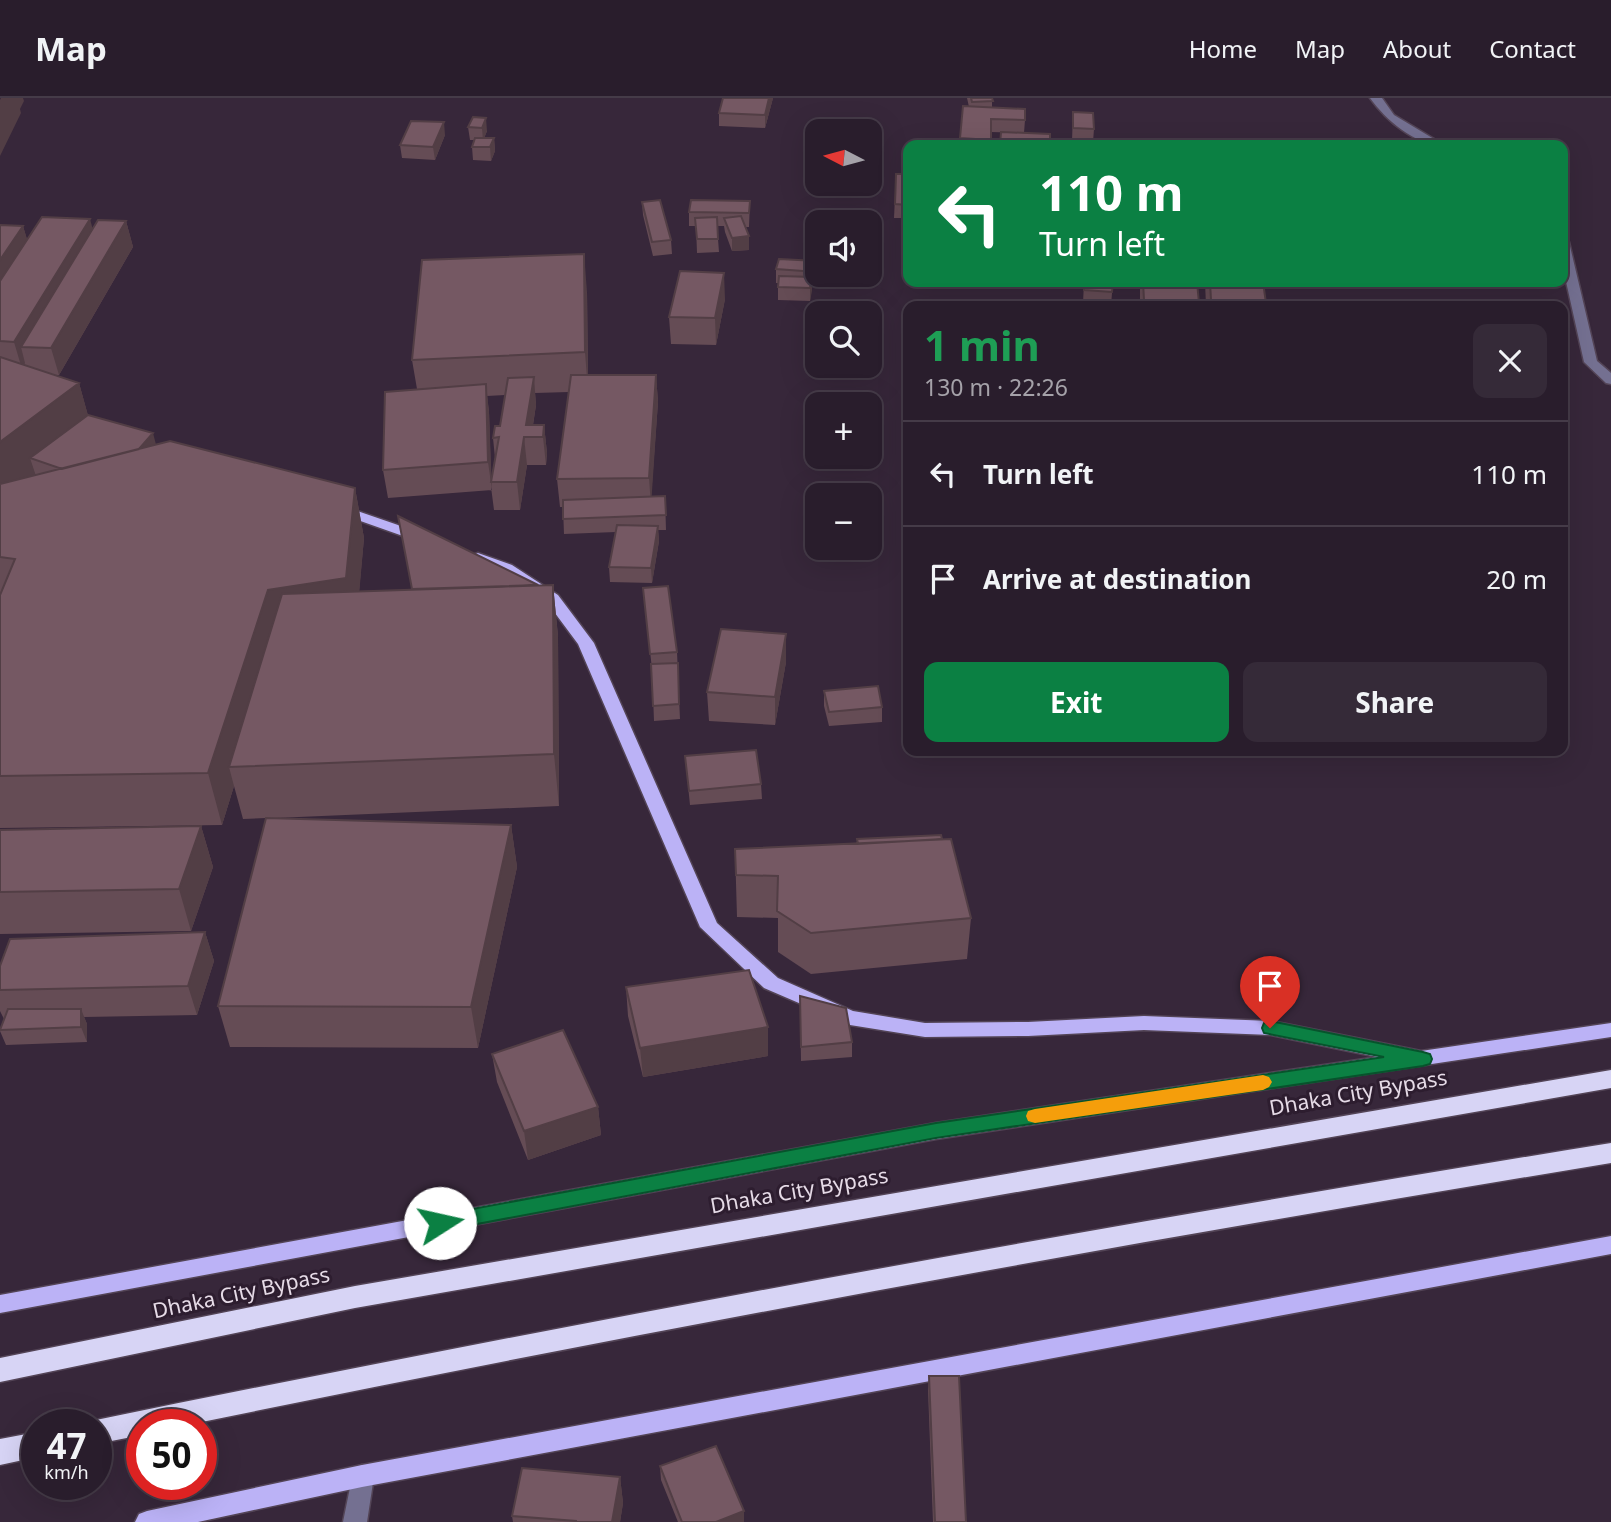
<!DOCTYPE html>
<html lang="en">
<head>
<meta charset="utf-8">
<style>
	:root { --surface:#291d2c; --page:#352a38; --text:#f1f3f6; --muted:#a5a2a9; --line:#453b48; --accent:#0b8043 }
	body { margin:0; font-family:"Noto Sans",sans-serif; background:var(--page); color:var(--text); height:100vh; display:flex; flex-direction:column; font-size:26px; white-space:nowrap }
	* { box-sizing:border-box; margin:0 }
	p { font-size:23px; color:var(--muted) }
	.icon { flex:none; width:38px; height:38px; fill:none; stroke:currentColor; stroke-width:2; stroke-linecap:round; stroke-linejoin:round }
	.map { position:relative; flex:1; overflow:hidden }
	.side { position:absolute; left:903px; top:203px; width:665px; height:455px; display:flex; flex-direction:column; background:var(--surface); border-radius:14px; box-shadow:0 7px 28px #0002,0 0 0 2px var(--line) }
	.side>* { flex:none }
	.banner { position:absolute; left:903px; top:42px; width:665px; height:147px; border-radius:14px; box-shadow:0 7px 28px #0002,0 0 0 2px var(--line); background:#0b8043; color:#fff; overflow:hidden }
	.needle { width:46px; rotate:276deg }
	.fabs { position:absolute; left:805px; top:21px; display:grid; gap:14px }
	.fabs a { display:grid; place-items:center; width:77px; height:77px; border-radius:14px; background:var(--surface); box-shadow:0 7px 28px #0002,0 0 0 2px var(--line); font-size:35px }
	.speed { position:absolute; left:21px; top:1311px; display:flex; gap:14px; font-size:35px; font-weight:700; text-align:center }
	.speed>* { display:grid; place-content:center; width:91px; height:91px; border-radius:50%; background:var(--surface); box-shadow:0 7px 28px #0002,0 0 0 2px var(--line); line-height:1 }
	.speed small { font-size:18px; font-weight:400 }
	.speed .limit { border:10px solid #d22; background:#fff; color:#111 }
	.pin { position:absolute; display:grid; place-items:center; width:60px; height:60px; color:#fff; margin:-72px -30px; border-radius:50% 50% 50% 0; rotate:-45deg; box-shadow:0 0 7px #0007 }
	.pin .icon { rotate:45deg }
	.me { position:absolute; width:77px; margin:-38px; rotate:80deg; stroke-linejoin:round; filter:drop-shadow(0 0 5px #0008) }
	.turn { display:flex; align-items:center; gap:24px; height:147px; padding:0 21px; font-size:32px }
	.turn .icon { width:91px; height:91px; stroke-width:2.5 }
	.turn b { display:block; font-size:49px; line-height:60px }
	.round { display:grid; place-items:center; flex:none; width:74px; height:74px; border-radius:14px; background:var(--page) }
	.summary { display:flex; align-items:center; justify-content:space-between; height:119px; padding:0 21px }
	h1 { font-size:42px; font-weight:700; line-height:52px; color:#1e9e55 }
	.cta { display:flex; gap:14px; margin-top:auto; padding:14px 21px }
	.cta a { flex:1; height:80px; border-radius:14px; background:var(--accent); color:#fff; font-size:28px; font-weight:700; line-height:80px; text-align:center }
	.cta a+a { background:var(--page); color:var(--text) }
	ul { padding:0; list-style:none }
	li { display:flex; align-items:center; gap:21px; height:105px; padding:0 21px; border-top:2px solid var(--line) }
	li div { flex:1 }
	li b { display:block; font-size:26px }
	li em { font-style:normal }
	header { display:flex; align-items:center; gap:42px; box-sizing:border-box; height:98px; padding:0 35px; background:var(--surface); border-bottom:2px solid var(--line) }
	header strong { font-size:33px }
	nav { display:flex; gap:38px; margin-inline-start:auto; font-size:24px }
	.map>svg:first-child { display:block }
	.lines { fill:none; stroke-linecap:round; stroke-linejoin:round }
	.minor-casing { stroke:#534456; stroke-width:3 }
	.major-casing { stroke:#534456; stroke-width:3 }
	.highway-casing { stroke:#534456; stroke-width:3 }
	.minor { fill:#747091; fill-rule:evenodd }
	.major { fill:#bbb2f6; fill-rule:evenodd }
	.highway { fill:#d7d4f5; fill-rule:evenodd }
	.wall { fill:#654c55; fill-rule:evenodd }
	.shaded-wall { fill:#523e45 }
	.building { fill:#755863; stroke:#523e45; stroke-width:2 }
	.route { fill:#0b8043; stroke:#07532c; stroke-width:2 }
	.slow { fill:#f59e0b }
	.labels { text-anchor:middle; dominant-baseline:central; stroke-width:6; stroke-linejoin:round; paint-order:stroke }
	.near-street-label { font-size:21px; fill:#e6dbe7; stroke:#2d1d2f }
</style>
</head>
<body>
<header>
<strong>Map</strong>
<nav><a>Home</a><a>Map</a><a>About</a><a>Contact</a></nav>
</header>
<div class="map">
<svg width="1611" height="1424" viewBox="0 0 1611 1424">
	<rect width="100%" height="100%" fill="#37273a"/>
	<g class="lines">
		<defs>
			<path id="minor" d="M1370,0H1382L1394,17L1444,47C1415,48 1386,22 1370,0Z
				M1563,140L1569,144L1597,263L1611,275V286L1606,285L1584,264L1563,170Z
				M362,1367L370,1370L374,1378L367,1424H343L354,1370Z"/>
			<path id="major" d="M340,407L427,437L430,440L422,445L417,443L335,414L333,411L335,408Z
				M478,455L512,467L558,497L594,545L717,825L778,880L853,913L925,925L1028,924L1144,918L1271,923L1421,953L1611,925V939L936,1041L0,1215V1197L936,1025L1378,959L1271,937L1144,932L1028,938L925,939L850,927L764,890L700,829L578,546L546,503L502,473L473,463L470,460L473,457Z
				M1611,1138V1156L362,1389L198,1424H135L139,1416L147,1413L362,1367Z"/>
			<path id="highway" d="M1611,972V990L355,1210L0,1284V1260L355,1188Z
				M1611,1045V1065C1136,1143 663,1229 192,1326H142V1337L96,1346V1326H86L96,1322C599,1219 1104,1127 1611,1045Z
				M37,1334V1359L0,1367V1341Z"/>
		</defs>
		<!-- minor casing -->
		<use href="#minor" class="minor-casing"/>
		<!-- major casing -->
		<use href="#major" class="major-casing"/>
		<!-- highway casing -->
		<use href="#highway" class="highway-casing"/>
		<!-- minor -->
		<use href="#minor" class="minor"/>
		<!-- major -->
		<use href="#major" class="major"/>
		<!-- highway -->
		<use href="#highway" class="highway"/>
	</g>
	<!-- wall -->
	<path class="wall" d="M773,0L765,30L719,28V15Z
		M967,0H1009H992V10L1025,22L1024,35L991,34L990,45L996,47H960L963,8L969,9Z
		M1073,14L1094,31L1093,44L1072,43Z
		M473,19L487,33L484,40H494L495,53L491,63L473,62L472,49L474,42H470L468,29Z
		M445,37L435,62L402,60L400,47Z
		M896,76H908V120H894Z
		M750,103L749,129H745L749,138V152L732,153L725,134L724,128H717L719,154L697,155L696,128H689V114Z
		M642,104L671,142L672,156L653,158L643,117Z
		M126,123L133,149L59,277H52L79,285L88,318L156,347L355,390L364,440L359,493L412,492L398,418L538,487H553L558,538L559,708L275,720L511,727L517,769L478,950L230,949L218,908L266,720L243,721L234,688L222,727L0,730V127L23,128L27,142L93,131Z
		M908,128V156H903L904,142Z
		M817,163V177H854L851,189L812,187L810,203L778,202V185H776V171Z
		M1084,184H1113L1111,207L1083,205Z
		M1140,184H1197L1198,208H1140Z
		M1205,184H1263L1265,208H1206Z
		M587,194L588,277H656L658,304L651,399L665,398L666,432H658L659,443L652,485L610,484L609,469L616,434L564,436L563,409H560L557,381L569,294L535,295L536,307L533,327H544L547,355L546,367H527L520,412H494L491,389L492,392L388,400L383,372L417,291L412,262ZM505,297L500,328L493,340L495,360L491,382L489,314L487,298Z
		M725,201L716,247L671,246L669,219Z
		M643,490L677,554L680,621L654,623L652,571Z
		M786,536V564L775,627L709,623L707,594Z
		M824,593L882,609V624L829,628L824,608Z
		M685,658L761,686L762,701L690,707Z
		M201,728L213,769L191,833L0,836V732Z
		M857,741H942L971,820L967,861L811,876L778,854V820L737,819L735,751L857,746Z
		M205,834L214,863L197,917L84,919L87,926V944L6,947L0,933L4,921L0,913V868Z
		M626,889L768,929V958L643,979L628,918Z
		M800,898L852,944V959L801,963Z
		M492,956L598,1009L601,1037L528,1062L497,984Z
		M929,1278L966,1424H933L928,1292Z
		M660,1368L744,1413V1424H678L661,1382Z
		M620,1379L623,1405L620,1424H513L512,1418Z"/>
	<!-- shaded-wall -->
	<path class="shaded-wall" d="M1,0H23L24,3L20,11L21,15L0,58V2Z
		M769,0H773L765,30V17Z
		M486,20L487,33L483,43L482,30Z
		M444,24L445,37L435,62L433,49Z
		M494,40L495,53L491,63L490,49Z
		M90,121L97,147L21,249L25,265L22,271L14,244Z
		M126,123L133,149L59,277L51,250Z
		M23,128L31,154L0,200V162Z
		M749,138V152L732,153V140Z
		M584,156L587,194L588,293L585,254Z
		M724,175L725,201L716,247L715,220Z
		M851,177H854L851,189Z
		M812,179V193L810,203V190Z
		M656,277L658,304L651,408L649,380Z
		M534,279L536,307L531,339L526,327Z
		M79,285L93,335L30,360L36,378L0,406V344Z
		M486,286L489,314L492,392L488,364Z
		M544,327L547,355L546,367L543,339Z
		M153,335L160,362L74,400Z
		M524,339L527,367L520,412L517,384Z
		M355,390L364,440L356,532L229,669L234,688L222,727L208,675L268,492Z
		M658,428L659,443L652,485L651,470Z
		M553,487L558,538L559,708L554,656Z
		M786,536V564L775,627V599Z
		M511,727L517,769L478,950L471,909Z
		M201,728L213,769L191,833L179,791Z
		M205,834L214,863L197,917L188,888Z
		M81,911L87,926V944L81,929Z
		M768,929V958L643,979L640,950Z
		M598,1009L601,1037L528,1062L524,1033Z
		M620,1379L623,1405L620,1424H612Z
		M744,1413V1424H716Z"/>
	<!-- building -->
	<path class="building" d="M723,0H769L765,17L719,15Z
		M971,0H992L993,3L972,4Z
		M963,8L1025,11V22L991,21V42L960,40Z
		M1073,14L1093,15L1094,31L1073,30Z
		M473,19L486,20L482,30L468,29Z
		M411,23L444,24L433,49L400,47Z
		M1001,34L1050,36V47H1000Z
		M475,40H494L490,49H472Z
		M968,44L996,46V47H968Z
		M896,76H908V107L895,106Z
		M660,102L671,142L652,144L642,104Z
		M691,102L750,103L749,115L689,114Z
		M741,118L749,138L732,140L724,120Z
		M42,119L90,121L14,244L0,243V183Z
		M717,119L718,141H697L695,120Z
		M98,122L126,123L51,250L21,249Z
		M0,127L23,128L0,162Z
		M906,128H908V143L904,142Z
		M584,156L585,254L412,262L422,162Z
		M779,161L817,163V174L776,171Z
		M680,173L724,175L715,220L669,219Z
		M779,178L812,179L810,190L778,189Z
		M1084,184H1113L1112,194L1084,192Z
		M1143,184H1197L1199,205L1144,202Z
		M1210,184H1263L1266,205L1211,202Z
		M0,259L79,285L0,344Z
		M571,277H656L649,380L557,381Z
		M534,279L526,327H544L543,339H524L517,384H491L499,339L493,340L495,328H500L508,280Z
		M486,286L488,364L383,372L385,294Z
		M88,317L153,335L139,351L62,371L30,360Z
		M170,343L355,390L346,480L268,492L208,675L0,678V497L15,461L0,459V386Z
		M665,398L666,417L563,421V402Z
		M398,418L538,487L412,491Z
		M617,427L658,428L651,470L609,469Z
		M553,487L554,656L229,669L282,496Z
		M668,488L677,554L650,556L643,490Z
		M721,531L786,536L775,599L707,594Z
		M678,565L679,606L653,608L651,566Z
		M878,588L882,609L829,614L824,593Z
		M756,652L761,686L689,693L685,658Z
		M266,720L511,727L471,909L218,908Z
		M201,728L179,791L0,794V732Z
		M941,737L942,741L858,746L857,741Z
		M951,741L971,820L811,835L777,813L778,778L736,777L735,751Z
		M205,834L188,888L0,892V868L10,841Z
		M749,872L768,929L640,950L626,889Z
		M800,898L846,910L852,944L801,949Z
		M8,911H81V929L0,932Z
		M563,932L598,1009L524,1033L492,956Z
		M929,1278H959L966,1424H935Z
		M716,1348L744,1413L716,1424H682L660,1368Z
		M522,1370L620,1379L612,1424H576V1423L512,1418Z"/>
	<!-- route -->
	<path class="route" d="M1270,923L1423,954L1430,956L1432,961L1430,966L1423,968L936,1040L440,1133L434,1130L431,1125L434,1119L440,1117L936,1025L1384,959L1264,935L1262,930L1264,925Z"/>
	<!-- slow -->
	<path class="slow" d="M1263,977L1269,979L1272,984L1269,989L1263,992L1035,1025L1028,1023L1026,1018L1028,1013L1035,1011Z"/>
	<g class="labels">
		<!-- near-street labels -->
		<g class="near-street-label">
			<text transform="translate(1358 994) rotate(-10)">Dhaka City Bypass</text>
			<text transform="translate(799 1092) rotate(-10)">Dhaka City Bypass</text>
			<text transform="translate(241 1194) rotate(-12)">Dhaka City Bypass</text>
		</g>
	</g>
</svg>
<div class="fabs">
<a><svg class="needle" viewBox="-14 -14 28 28"><path d="M0-13l5 13h-10z" fill="#e53935"/><path d="M0 13l5-13h-10z" fill="#a5a2a9"/></svg></a>
<a><svg class="icon" aria-label="sound" viewBox="0 0 24 24"><path d="M4 9h4l5-4v14l-5-4H4zM17 9q2 3 0 6"/></svg></a>
<a><svg class="icon" aria-label="search" viewBox="0 0 24 24"><circle cx="10" cy="10" r="6"/><path d="M15 15l6 6"/></svg></a>
<a>+</a>
<a>−</a>
</div>
<div class="speed"><div>47<small>km/h</small></div><div class="limit">50</div></div>
<div class="pin" style="left:1270px;top:930px;background:#d93025"><svg class="icon" aria-label="arrive" viewBox="0 0 24 24"><path d="M6 21V4h12l-3 4 3 4H6"/></svg></div>
<svg class="me" style="left:440px;top:1125px" viewBox="-20 -20 40 40"><circle r="19" fill="#fff"/><path d="M0-13L10 11 0 6-10 11z" fill="#0b8043"/></svg>
<div class="banner">
<div class="turn"><svg class="icon" aria-label="left" viewBox="0 0 24 24"><path d="M17 20v-9H6M10 6l-5 5 5 5"/></svg><div><b>110 m</b>Turn left</div></div>
</div>
<section class="side">
<div class="summary"><div><h1>1 min</h1><p>130 m · 22:26</p></div><a class="round"><svg class="icon" aria-label="close" viewBox="0 0 24 24"><path d="M6 6l12 12M18 6L6 18"/></svg></a></div>
<ul>
<li><svg class="icon" aria-label="left" viewBox="0 0 24 24"><path d="M17 20v-9H6M10 6l-5 5 5 5"/></svg><div><b>Turn left</b></div><em>110 m</em></li>
<li><svg class="icon" aria-label="arrive" viewBox="0 0 24 24"><path d="M6 21V4h12l-3 4 3 4H6"/></svg><div><b>Arrive at destination</b></div><em>20 m</em></li>
</ul>
<div class="cta"><a>Exit</a><a>Share</a></div>
</section>
</div>
</body>
</html>
